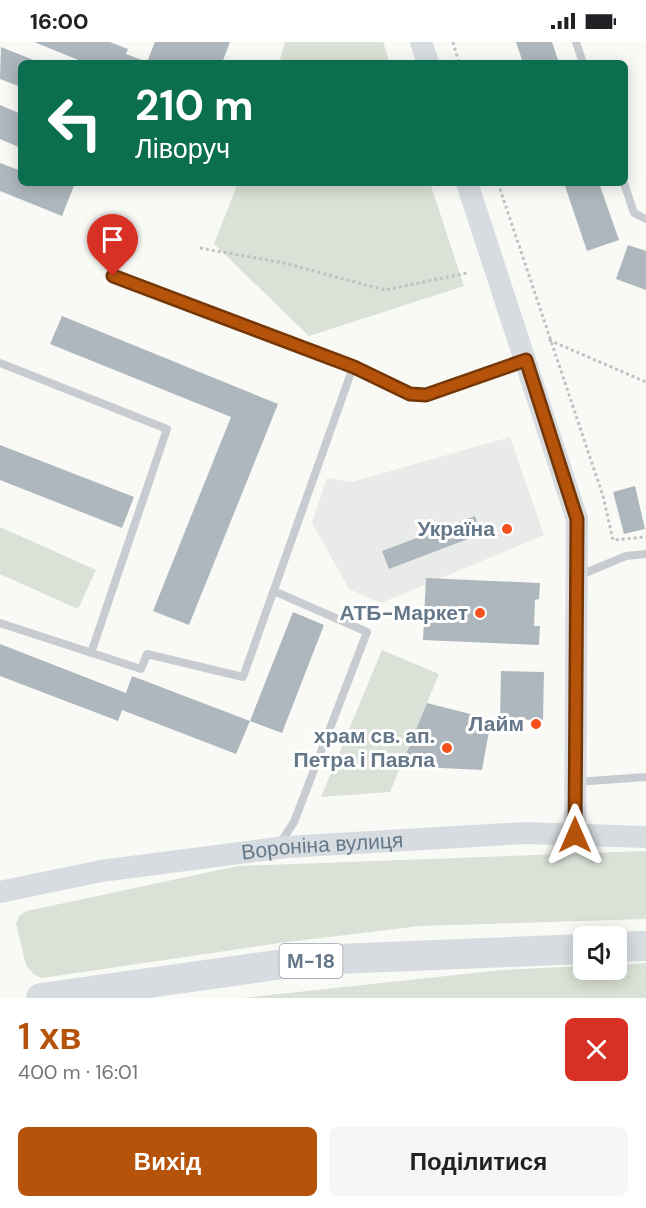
<!DOCTYPE html>
<html lang="uk">
<head>
<meta charset="utf-8">
<style>
	:root { --surface:#fff; --page:#f6f6f6; --text:#202124; --muted:#757577; --accent:#b45309 }
	body { margin:0; font-family:"DM Sans",sans-serif; background:var(--page); color:var(--text); height:100vh; display:flex; flex-direction:column; font-size:22px; white-space:nowrap }
	* { box-sizing:border-box; margin:0 }
	p { font-size:20px; color:var(--muted) }
	.icon { flex:none; width:33px; height:33px; fill:none; stroke:currentColor; stroke-width:2; stroke-linecap:round; stroke-linejoin:round }
	.map { position:relative; height:956px; overflow:hidden }
	.panel { display:flex; flex-direction:column; background:var(--surface); flex:1 }
	.panel>* { flex:none }
	.banner { position:absolute; left:18px; top:18px; width:610px; height:126px; border-radius:9px; box-shadow:0 3px 15px #0003; background:#0b6e4f; color:#fff; overflow:hidden }
	.controls { position:absolute; left:573px; top:884px; display:grid; gap:12px }
	.controls a { display:grid; place-items:center; width:54px; height:54px; border-radius:9px; background:var(--surface); box-shadow:0 3px 15px #0003; font-size:30px }
	.pin { position:absolute; display:grid; place-items:center; width:51px; height:51px; color:#fff; margin:-62px -26px; border-radius:50% 50% 50% 0; rotate:-45deg; box-shadow:0 0 6px #0007 }
	.pin .icon { rotate:45deg }
	.me { position:absolute; width:66px; margin:-33px; rotate:0deg; stroke-linejoin:round; filter:drop-shadow(0 0 4px #0008) }
	.turn { display:flex; align-items:center; gap:21px; height:126px; padding:0 18px; font-size:27px }
	.turn .icon { width:78px; height:78px; stroke-width:2.5 }
	.turn b { display:block; font-size:42px; line-height:51px }
	.round { display:grid; place-items:center; flex:none; width:63px; height:63px; border-radius:9px; background:var(--page) }
	.summary { display:flex; align-items:center; justify-content:space-between; height:102px; padding:0 18px }
	h1 { font-size:36px; font-weight:600; line-height:45px; color:var(--accent) }
	.button { display:flex; gap:12px; margin-top:auto; padding:12px 18px }
	.button a { flex:1; height:69px; border-radius:9px; background:var(--accent); color:#fff; font-size:24px; font-weight:600; line-height:69px; text-align:center }
	.button a+a { background:var(--page); color:var(--text) }
	.status { display:flex; justify-content:space-between; align-items:center; height:42px; padding:0 30px; background:var(--surface); direction:ltr }
	.status svg { height:16px; fill:currentColor }
	.map>svg:first-child { display:block }
	.built { fill:#e9ebe9 }
	.green { fill:#dae1d6 }
	.building { fill:#aeb7be }
	.lines { fill:none; stroke-linecap:round; stroke-linejoin:round }
	.path { stroke:#bfc2c4; stroke-width:3; stroke-dasharray:3 3; stroke-linecap:butt }
	.lane { stroke:#c8ccd0; stroke-width:8 }
	.secondary { stroke:#d6dce0; stroke-width:22 }
	.highway { stroke:#d6dce0; stroke-width:30 }
	.route-casing { stroke:#753606; stroke-width:15 }
	.route { stroke:#b45309; stroke-width:10 }
	.poi-dot { fill:#f3521c; stroke:#fff; stroke-width:2 }
	.labels { text-anchor:middle; dominant-baseline:central; stroke-width:6; stroke-linejoin:round; paint-order:stroke }
	.shield { fill:#fff; stroke:#93a0ad; stroke-width:1.5 }
	.shield-label { font-size:20px; font-weight:bold; fill:#65788a }
	.poi-label { font-size:21px; font-weight:bold; fill:#65788a; stroke:#fff; text-anchor:end }
	.street-label { font-size:21px; fill:#65788a; stroke:#fff }
</style>
</head>
<body>
<div class="status"><b>16:00</b><svg viewBox="0 0 49 12"><path d="M0 12V9h3v3zM5 12V6h3v6zM10 12V3h3v9zM15 12V0h3v12zM26 1h20v11H26zM47 4h2v5h-2z"/></svg></div>
<div class="map">
<svg width="646" height="956" viewBox="0 0 646 956">
	<rect width="100%" height="100%" fill="#f9f9f6"/>
	<!-- built -->
	<path class="built" d="M510,395L544,493L381,561L349,547L312,481L327,436L352,440Z"/>
	<!-- green -->
	<path class="green" d="M285,0H383L390,21H279Z
		M238,141H430L464,244L309,294L214,202Z
		M0,485L96,528L78,567L0,532Z
		M382,608L439,632L390,750L321,755Z
		M646,809V877L420,884L279,901L42,936L33,932L26,923L16,882L19,874L27,869L238,824Z
		M646,921V956H243L502,928L583,924L584,927H616L617,923Z"/>
	<!-- building -->
	<path class="building" d="M34,0H110L128,7L126,12L147,20L155,0H230L222,21H86Z
		M516,0H552L559,21H523Z
		M1,5L41,21H21V45L0,37Z
		M0,63L21,72V106L0,97Z
		M0,121L21,129V141H75L62,174L0,149Z
		M564,141H599L619,198L587,209Z
		M628,203L646,209V248L616,237Z
		M62,274L278,362L189,583L153,569L231,375L50,302Z
		M0,403L134,455L122,486L0,438Z
		M635,444L645,487L624,492L613,450Z
		M475,474L481,492L389,527L382,509Z
		M426,536L540,541L539,557L535,558L534,584H540L539,603L423,598Z
		M293,570L324,583L282,691L250,679L236,712L122,668L118,679L0,634V602L126,651L132,634L250,679Z
		M501,629L544,630L543,678L500,677Z
		M427,661L474,673L489,689L482,728L401,724Z"/>
	<g class="lines">
		<!-- path -->
		<path class="path" d="M453,0L459,21
			M498,141L603,454L613,498L646,495
			M200,206L284,221L385,248L467,231
			M549,298L646,340"/>
		<!-- lane -->
		<path class="lane" d="M576,0L583,21
			M624,141L634,171L646,177
			M113,234L353,325
			M0,321L167,387L91,611
			M578,534L626,514L646,512
			M274,549L367,590L294,780L279,803
			M0,581L141,627L147,612L243,635L353,325L410,352L426,353L523,319
			M576,740L646,735"/>
		<!-- secondary -->
		<g class="secondary">
			<path d="M421,0L428,21"/>
			<path d="M467,141L577,477L575,793"/>
			<path id="s1" d="M0,850L101,829L286,805L525,791L646,795"/>
		</g>
		<!-- highway -->
		<path class="highway" d="M616,905L646,904
			M41,956L312,918L584,907"/>
	</g>
	<g class="lines">
		<defs>
			<path id="route" d="M113,234L354,325L410,352L426,353L526,318L577,477L575,793"/>
		</defs>
		<!-- route casing -->
		<use href="#route" class="route-casing"/>
		<!-- route -->
		<use href="#route" class="route"/>
	</g>
	<!-- markers -->
	<g class="poi-dot">
		<circle cx="507" cy="487" r="6"/>
		<circle cx="480" cy="571" r="6"/>
		<circle cx="536" cy="682" r="6"/>
		<circle cx="447" cy="706" r="6"/>
	</g>
	<g class="labels">
		<!-- shield labels -->
		<rect class="shield" x="279.5" y="902" width="63" height="34" rx="4.5"/>
		<g class="shield-label">
			<text x="311" y="919">М-18</text>
		</g>
		<!-- poi labels -->
		<g class="poi-label">
			<text x="495" y="487">Україна</text>
			<text x="468" y="571">АТБ-Маркет</text>
			<text x="524" y="682">Лайм</text>
			<text x="435" y="694">храм св. ап.<tspan x="435" dy="24">Петра і Павла</tspan></text>
		</g>
		<!-- street labels -->
		<g class="street-label">
			<text stroke="none"><textPath href="#s1" startOffset="326">Вороніна вулиця</textPath></text>
		</g>
	</g>
</svg>
<div class="controls">
<a><svg class="icon" aria-label="sound" viewBox="0 0 24 24"><path d="M4 9h4l5-4v14l-5-4H4zM17 9q2 3 0 6"/></svg></a>
</div>
<div class="pin" style="left:113px;top:234px;background:#d93025"><svg class="icon" aria-label="arrive" viewBox="0 0 24 24"><path d="M6 21V4h12l-3 4 3 4H6"/></svg></div>
<svg class="me" style="left:575px;top:793px" viewBox="-20 -20 40 40"><path d="M0-17L14 15 0 8-14 15z" fill="#b45309" stroke="#fff" stroke-width="4"/></svg>
<div class="banner">
<div class="turn"><svg class="icon" aria-label="left" viewBox="0 0 24 24"><path d="M17 20v-9H6M10 6l-5 5 5 5"/></svg><div><b>210 m</b>Ліворуч</div></div>
</div>
</div>
<section class="panel">
<div class="summary"><div><h1>1 хв</h1><p>400 m · 16:01</p></div><a class="round" style="background:#d93025;color:#fff"><svg class="icon" aria-label="close" viewBox="0 0 24 24"><path d="M6 6l12 12M18 6L6 18"/></svg></a></div>
<div class="button"><a>Вихід</a><a>Поділитися</a></div>
</section>
</body>
</html>
